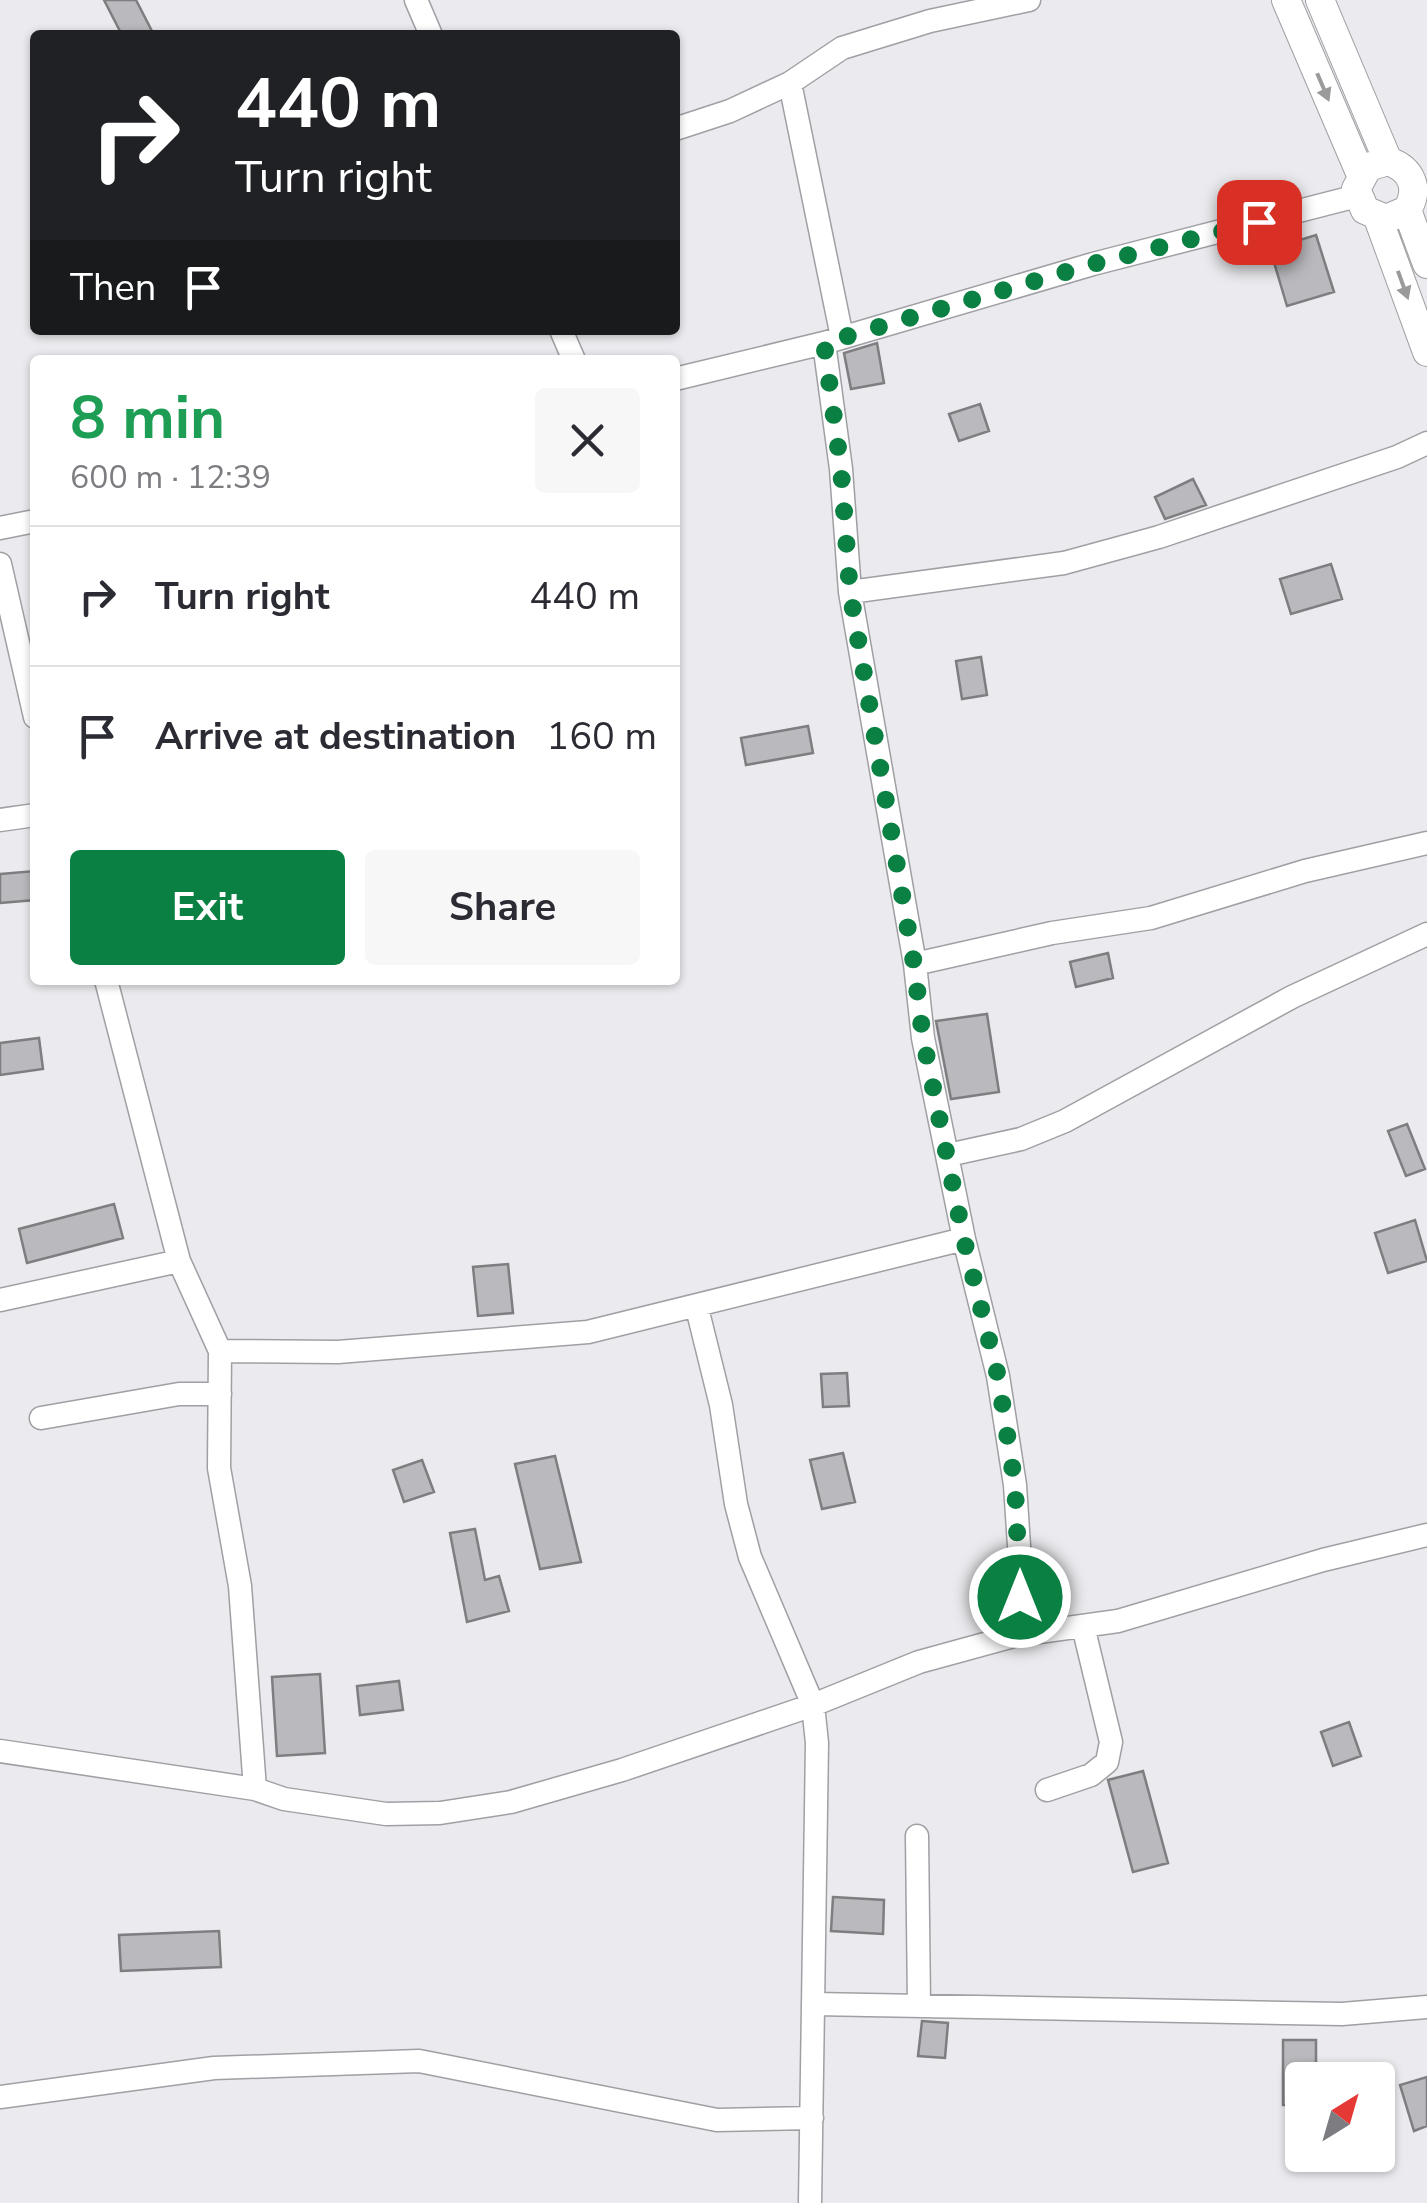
<!DOCTYPE html>
<html lang="en">
<head>
<meta charset="utf-8">
<style>
	:root { --surface:#fff; --page:#f7f7f7; --text:#2b2b33; --muted:#7c7c81; --line:#e1e1e2; --accent:#0b8043 }
	body { margin:0; font-family:"Nunito Sans",sans-serif; background:var(--page); color:var(--text); height:100vh; display:flex; flex-direction:column; font-size:38px; white-space:nowrap }
	* { box-sizing:border-box; margin:0 }
	p { font-size:32px; color:var(--muted) }
	.icon { flex:none; width:55px; height:55px; fill:none; stroke:currentColor; stroke-width:2; stroke-linecap:round; stroke-linejoin:round }
	.map { position:relative; flex:1; overflow:hidden }
	.details { position:absolute; left:30px; top:355px; width:650px; height:630px; display:flex; flex-direction:column; background:var(--surface); border-radius:10px; box-shadow:0 2px 8px #0004 }
	.details>* { flex:none }
	.banner { position:absolute; left:30px; top:30px; width:650px; height:305px; border-radius:10px; box-shadow:0 2px 8px #0004; background:#202124; color:#fff; overflow:hidden }
	.needle { width:65px; rotate:37deg }
	.tools { position:absolute; left:1285px; top:2062px; display:grid; gap:20px }
	.tools a { display:grid; place-items:center; width:110px; height:110px; border-radius:10px; background:var(--surface); box-shadow:0 2px 8px #0004; font-size:50px }
	.pin { position:absolute; display:grid; place-items:center; width:85px; height:85px; color:#fff; margin:-42px; border-radius:20px; box-shadow:0 5px 15px #0006 }
	.me { position:absolute; width:110px; margin:-55px; rotate:0deg; stroke-linejoin:round; filter:drop-shadow(0 0 8px #0008) }
	.turn { display:flex; align-items:center; gap:35px; height:210px; padding:0 40px; font-size:45px }
	.turn .icon { width:130px; height:130px; stroke-width:2.5 }
	.turn b { display:block; font-size:70px; line-height:85px }
	.then { display:flex; align-items:center; height:95px; padding:0 40px; background:#0003; gap:20px; font-size:38px }
	.round { display:grid; place-items:center; flex:none; width:105px; height:105px; border-radius:10px; background:var(--page) }
	.summary { display:flex; align-items:center; justify-content:space-between; height:170px; padding:0 40px }
	h1 { font-size:60px; font-weight:700; line-height:75px; color:#1e9e55 }
	.button { display:flex; gap:20px; margin-top:auto; padding:20px 40px }
	.button a { flex:1; height:115px; border-radius:10px; background:var(--accent); color:#fff; font-size:40px; font-weight:700; line-height:115px; text-align:center }
	.button a+a { background:var(--page); color:var(--text) }
	ul { padding:0; list-style:none }
	li { display:flex; align-items:center; gap:30px; height:140px; padding:0 40px; border-top:2px solid var(--line) }
	li div { flex:1 }
	li b { display:block; font-size:38px }
	li em { font-style:normal }
	.map>svg:first-child { display:block }
	.building { fill:#bab9bd; stroke:#7e7e81; stroke-width:2.5 }
	.lines { fill:none; stroke-linecap:round; stroke-linejoin:round }
	.minor-casing { stroke:#a09fa3; stroke-width:25 }
	.major-casing { stroke:#a09fa3; stroke-width:30 }
	.minor { stroke:#fff; stroke-width:22 }
	.major { stroke:#fff; stroke-width:28 }
	.oneway { fill:#9a9a9b }
	.route { stroke:#0b8043; stroke-width:18; stroke-dasharray:0 32.4 }
</style>
</head>
<body>
<div class="map">
<svg width="1427" height="2203" viewBox="0 0 1427 2203">
	<rect width="100%" height="100%" fill="#ebeaee"/>
	<!-- building -->
	<path class="building" d="M104,0H136L154,35H122Z
		M1316,235L1334,292L1287,306L1270,249Z
		M877,343L884,383L851,389L844,353Z
		M980,404L989,431L959,441L949,414Z
		M1193,479L1206,505L1165,519L1155,497Z
		M1331,564L1342,599L1291,614L1280,579Z
		M981,657L987,695L962,699L956,661Z
		M808,726L813,753L746,765L741,738Z
		M35,871V900L0,903V874Z
		M1108,953L1113,978L1076,987L1070,962Z
		M987,1014L999,1092L951,1099L936,1021Z
		M39,1038L43,1069L0,1075V1043Z
		M1407,1124L1425,1169L1406,1176L1388,1131Z
		M114,1204L123,1238L27,1263L19,1229Z
		M1415,1220L1427,1261L1388,1273L1375,1233Z
		M508,1264L513,1313L478,1316L473,1267Z
		M847,1373L849,1406L823,1407L821,1374Z
		M843,1453L855,1502L822,1509L810,1460Z
		M555,1456L581,1562L540,1569L515,1464Z
		M422,1460L434,1492L404,1502L393,1470Z
		M475,1529L485,1580L499,1576L509,1611L467,1622L450,1533Z
		M320,1674L325,1753L277,1756L272,1677Z
		M399,1681L403,1710L360,1715L357,1686Z
		M1349,1722L1361,1756L1333,1766L1321,1732Z
		M1143,1771L1168,1863L1133,1872L1108,1780Z
		M833,1897L884,1900L883,1934L831,1931Z
		M219,1931L221,1967L121,1971L119,1935Z
		M922,2021L948,2023L945,2058L918,2056Z
		M1283,2040H1316V2080H1302V2105H1283Z
		M1427,2077V2126L1414,2131L1400,2085Z"/>
	<g class="lines">
		<defs>
			<path id="minor" d="M416,0L431,35
				M790,83L842,337
				M675,129L730,111L790,83L842,48L930,21L1029,0
				M561,330L574,360
				M824,343L841,469L850,592L915,964L923,1038L964,1239L998,1376L1015,1485L1020,1561L1017,1635
				M675,379L824,343L1093,264L1357,196
				M0,528L35,521
				M0,564L35,717
				M850,592L1064,563L1159,537L1397,457L1427,443
				M0,820L35,815
				M915,964L1052,933L1151,918L1305,871L1427,843
				M106,980L179,1261L220,1351L219,1468L240,1586L255,1789
				M948,1155L1021,1139L1065,1121L1292,997L1427,934
				M0,1300L179,1261
				M697,1308L721,1405L736,1504L750,1557L813,1705L817,1743L810,2203
				M220,1351L338,1352L588,1332L964,1239
				M41,1418L179,1394H220
				M0,1751L255,1789L284,1799L386,1814L440,1813L511,1802L622,1770L813,1705L919,1662L1017,1635L1118,1621L1323,1560L1427,1535
				M1047,1790L1091,1775L1107,1762L1111,1742L1083,1626
				M917,1836L919,2005
				M814,2004L1342,2014L1427,2007
				M0,2097L214,2068L419,2061L717,2120L812,2118"/>
			<path id="major" d="M1286,0L1361,175
				M1320,0L1388,161C1412,169 1420,189 1407,210L1386,219L1365,210L1356,189L1368,167L1388,161
				M1407,210L1427,264
				M1378,218L1427,352"/>
		</defs>
		<!-- minor casing -->
		<use href="#minor" class="minor-casing"/>
		<!-- major casing -->
		<use href="#major" class="major-casing"/>
		<!-- minor -->
		<use href="#minor" class="minor"/>
		<!-- major -->
		<use href="#major" class="major"/>
	</g>
	<!-- one-way arrows -->
	<defs><path id="oneway-solid" d="M-6-.8H1V-3.2L6.5 0L1 3.2V.8H-6Z" transform="scale(2.5)"/></defs>
	<g class="oneway">
		<use href="#oneway-solid" transform="translate(1323 87) rotate(67)"/>
		<use href="#oneway-solid" transform="translate(1403 285) rotate(70)"/>
	</g>
	<g class="lines">
		<!-- route -->
		<path class="route" d="M1020,1597L1015,1485L998,1376L964,1240L923,1038L914,964L850,592L841,469L824,343L1093,264L1259,222"/>
	</g>
</svg>
<div class="tools">
<a><svg class="needle" viewBox="-14 -14 28 28"><path d="M0-13l5 13h-10z" fill="#e53935"/><path d="M0 13l5-13h-10z" fill="#7c7c81"/></svg></a>
</div>
<div class="pin" style="left:1259px;top:222px;background:#d93025"><svg class="icon" aria-label="arrive" viewBox="0 0 24 24"><path d="M6 21V4h12l-3 4 3 4H6"/></svg></div>
<svg class="me" style="left:1020px;top:1597px" viewBox="-20 -20 40 40"><circle r="17" fill="#0b8043" stroke="#fff" stroke-width="3"/><path d="M0-11L8 9 0 5-8 9z" fill="#fff"/></svg>
<div class="banner">
<div class="turn"><svg class="icon" aria-label="right" viewBox="0 0 24 24"><path d="M7 20v-9h11M14 6l5 5-5 5"/></svg><div><b>440 m</b>Turn right</div></div>
<div class="then">Then<svg class="icon" aria-label="arrive" viewBox="0 0 24 24"><path d="M6 21V4h12l-3 4 3 4H6"/></svg></div>
</div>
<section class="details">
<div class="summary"><div><h1>8 min</h1><p>600 m · 12:39</p></div><a class="round"><svg class="icon" aria-label="close" viewBox="0 0 24 24"><path d="M6 6l12 12M18 6L6 18"/></svg></a></div>
<ul>
<li><svg class="icon" aria-label="right" viewBox="0 0 24 24"><path d="M7 20v-9h11M14 6l5 5-5 5"/></svg><div><b>Turn right</b></div><em>440 m</em></li>
<li><svg class="icon" aria-label="arrive" viewBox="0 0 24 24"><path d="M6 21V4h12l-3 4 3 4H6"/></svg><div><b>Arrive at destination</b></div><em>160 m</em></li>
</ul>
<div class="button"><a>Exit</a><a>Share</a></div>
</section>
</div>
</body>
</html>
